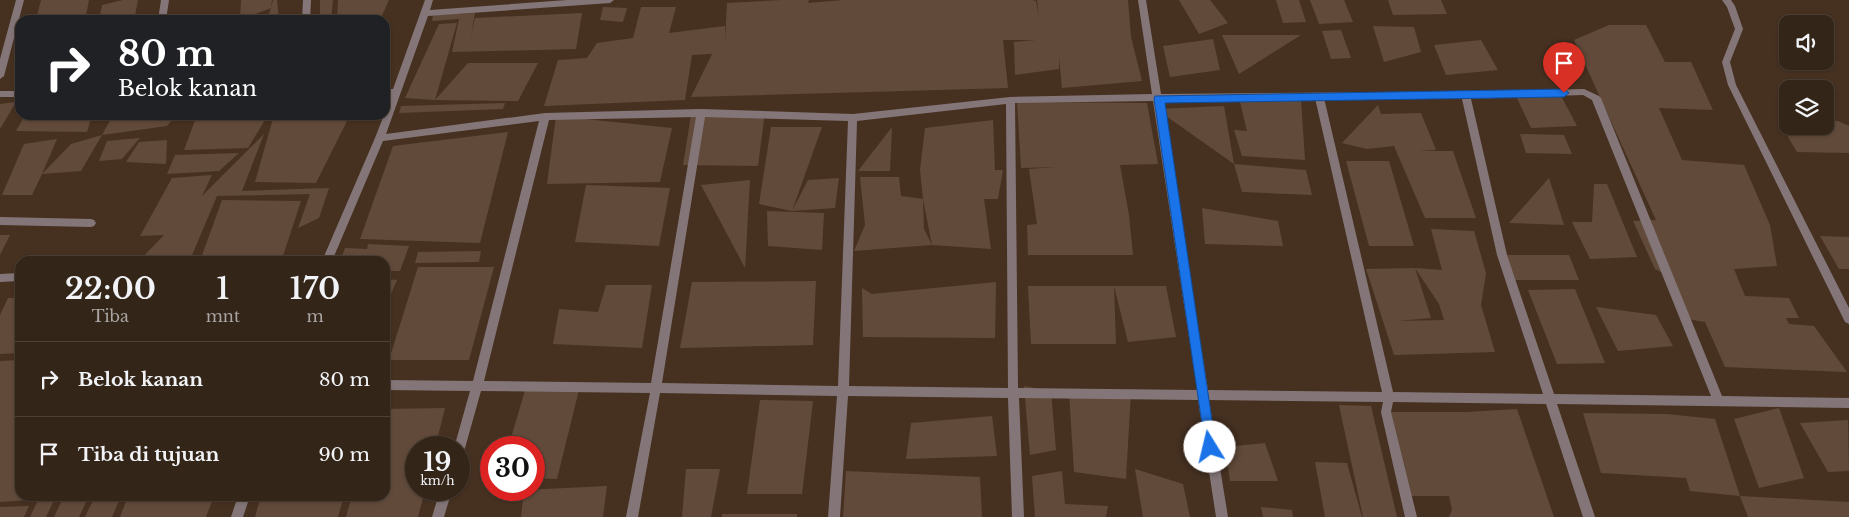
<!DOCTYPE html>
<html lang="id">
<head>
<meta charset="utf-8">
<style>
	:root { --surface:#342519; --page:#3f3126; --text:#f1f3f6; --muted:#a9a5a2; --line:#4e4238 }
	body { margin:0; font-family:"Libre Baskerville",serif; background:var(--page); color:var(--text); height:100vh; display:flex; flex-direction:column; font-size:19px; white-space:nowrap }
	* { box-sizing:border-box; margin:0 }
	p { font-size:16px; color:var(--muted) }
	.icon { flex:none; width:28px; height:28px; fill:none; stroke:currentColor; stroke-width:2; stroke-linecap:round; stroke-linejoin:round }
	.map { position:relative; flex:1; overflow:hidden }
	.side { position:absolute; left:15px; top:256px; width:375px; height:245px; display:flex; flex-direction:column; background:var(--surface); border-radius:15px; box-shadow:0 1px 4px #0004,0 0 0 1px var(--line) }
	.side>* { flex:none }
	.top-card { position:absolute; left:15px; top:15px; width:375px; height:105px; border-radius:15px; box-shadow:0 1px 4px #0004,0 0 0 1px var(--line); background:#202124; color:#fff; overflow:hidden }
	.fabs { position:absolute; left:1779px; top:15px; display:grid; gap:10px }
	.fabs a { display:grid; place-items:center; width:55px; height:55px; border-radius:10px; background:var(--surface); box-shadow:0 1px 4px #0004,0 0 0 1px var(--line); font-size:25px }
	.speed { position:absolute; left:405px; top:436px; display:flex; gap:10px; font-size:25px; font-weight:700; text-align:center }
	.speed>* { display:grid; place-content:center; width:65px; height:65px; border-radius:50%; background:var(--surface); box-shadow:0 1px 4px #0004,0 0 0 1px var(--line); line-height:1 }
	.speed small { font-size:12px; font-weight:400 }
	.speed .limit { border:8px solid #d22; background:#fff; color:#111 }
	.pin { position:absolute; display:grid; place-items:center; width:42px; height:42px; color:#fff; margin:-51px -21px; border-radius:50% 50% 50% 0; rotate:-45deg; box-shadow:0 0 5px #0007 }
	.pin .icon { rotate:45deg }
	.me { position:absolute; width:55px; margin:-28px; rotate:351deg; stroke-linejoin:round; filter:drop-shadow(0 0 4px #0008) }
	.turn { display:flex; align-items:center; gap:18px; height:105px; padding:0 20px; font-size:22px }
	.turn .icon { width:65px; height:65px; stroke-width:2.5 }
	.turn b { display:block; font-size:35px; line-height:42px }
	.eta { display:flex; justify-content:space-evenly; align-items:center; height:85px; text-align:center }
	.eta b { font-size:30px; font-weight:600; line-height:35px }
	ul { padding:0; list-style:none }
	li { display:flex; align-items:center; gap:15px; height:75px; padding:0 20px; border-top:1px solid var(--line) }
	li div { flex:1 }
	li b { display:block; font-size:19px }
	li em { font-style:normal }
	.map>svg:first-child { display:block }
	.building { fill:#614a3a }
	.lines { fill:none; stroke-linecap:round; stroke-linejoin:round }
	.street { fill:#847678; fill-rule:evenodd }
	.route { fill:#1a73e8; stroke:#114b97 }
</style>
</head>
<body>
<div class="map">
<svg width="1849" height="517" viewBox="0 0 1849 517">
	<rect width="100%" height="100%" fill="#463121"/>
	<!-- building -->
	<path class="building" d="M41,0H89L85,20H36Z
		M123,0H138L134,20H99L102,5Z
		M241,0H272L271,8L273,0H277L279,20H267L271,8L240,20Z
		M320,0H333L331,20H320Z
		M338,0H389L380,20H337Z
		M782,0H809L808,3L843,0H1032L1036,1L1039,17L1037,0H1128L1131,37L1142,81L1062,88L1059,57V69L1015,75L1014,42L1036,40H1003L1008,88L691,97L712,54L692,55L685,100L544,106L558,60L587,58L597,43L633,38L641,7H676L669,33L725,26V42L727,3Z
		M1179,0H1210L1228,23L1199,34Z
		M1276,0H1299L1306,22L1283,23Z
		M1310,0H1344L1353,22L1319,24Z
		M1388,0H1441L1447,14L1393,15Z
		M603,7L627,8L623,22L600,20Z
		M475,13L471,36L475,18L582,13L576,49L452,52L459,19L432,21L433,15Z
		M457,23L435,100L405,98L439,24Z
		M1609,25H1646L1665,62H1691L1713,110L1659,108L1682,160L1744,165L1770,225L1777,266L1734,269L1745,296L1789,298L1799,318H1786L1789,324L1814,326L1847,372L1725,367L1705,322L1687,319L1671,277L1655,269L1633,221L1656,220L1574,40Z
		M1373,26L1414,27L1421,52L1384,62Z
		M1341,30L1351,58L1331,59L1322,31Z
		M1222,35H1301L1239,74Z
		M1213,39L1220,70L1170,77L1163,46Z
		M1481,40L1498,70L1446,75L1434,45Z
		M468,63H538L518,101L435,100Z
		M1560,94L1577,126L1531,128L1516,96Z
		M1239,98L1301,99L1305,160L1242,156L1234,130L1247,131Z
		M16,102L0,129V104Z
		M1017,102L1147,103L1158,164L1120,165L1129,215L1133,255H1028L1027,225L1037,224L1029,169L1056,167L1021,168Z
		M505,103L503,109L399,113L401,106Z
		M1378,105L1381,114L1421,113L1436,150L1418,151H1453L1476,218H1425L1394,146L1367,149L1342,143Z
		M1224,106L1234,164L1306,170L1312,195L1242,192L1234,164L1156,109Z
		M25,115H92L87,132L16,131Z
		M113,115H176L167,126L102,135Z
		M197,115H268L248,148L184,150Z
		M274,115H350L316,183L255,182Z
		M691,115L764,119L758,166L683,165Z
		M556,116L672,128L660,182L547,184Z
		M993,120L995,170H1003L998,199H984L991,249L932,245L854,251L865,225L860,177H899L901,196L923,199L924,229L932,245L923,199L920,170L925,128Z
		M1825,121H1838L1849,126V153L1797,152L1779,122H1788V126H1825Z
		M771,127H822L792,211L759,204Z
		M892,127L890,171H858Z
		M508,132L480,243L360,239L393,146Z
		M264,134L242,191L329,188L319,218L298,228L310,194L217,196L190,260L139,261L164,235L140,236L172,178L212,175L202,196Z
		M1520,134L1564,135L1572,154L1526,153Z
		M102,135L81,171L42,174L32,195H2L24,144L57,139L42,174L71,144Z
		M140,138L122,159L99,161L107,141Z
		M167,140L166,164L126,162L139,142Z
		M239,153L219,171L167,174L175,155Z
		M1346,161H1389L1414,246H1369Z
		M839,178L835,208L792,211L808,180Z
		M1549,178L1564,225L1509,223Z
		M750,180L745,268L701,185Z
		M1594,184H1607L1637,257L1590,259L1572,222H1592Z
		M586,185L670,188L659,246L575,242Z
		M222,200L301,201L283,256L200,261Z
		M1202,208L1278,221L1283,246L1205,244Z
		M767,211L824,213L822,250L768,246Z
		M1431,229L1474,231L1486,273L1481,305L1495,352L1394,355L1366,269L1415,268L1431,318L1397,321L1444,320L1439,304L1415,268L1442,270Z
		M0,235H10L0,255Z
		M1820,236L1849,237V269H1839Z
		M368,244L409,246L400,271H385V261H340L345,248L367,249Z
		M481,251L479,262L415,263L418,252Z
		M1502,255H1569L1579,280H1511Z
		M418,267H494L469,360H389Z
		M385,279L397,280L385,308Z
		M816,281L813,345L680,348L692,282Z
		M996,282L995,338L863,337L862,288L872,294Z
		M606,285H652L642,348L553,344L559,309L598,312Z
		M1028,286H1166L1176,337L1128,342L1114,286L1116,344H1031Z
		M1575,289L1605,363L1557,364L1528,290Z
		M8,298H20V353L0,354V315Z
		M1596,307L1656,315L1673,346L1618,351Z
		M20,360V496H32L30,500L0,502V361Z
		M1024,386L1051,391L1056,450L1030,455Z
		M526,387L579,390L557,479L534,478V448H508Z
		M1069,392H1131L1126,479L1074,472Z
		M760,400L813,401L802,494H747Z
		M1339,405L1371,406L1397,517H1363Z
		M445,408L435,448H416V490H425L418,517H346L352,496H385V409Z
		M1779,408L1804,478L1759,488L1734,419Z
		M1517,409L1554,517H1449L1452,510L1449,496H1406L1386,412H1467Z
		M1583,413L1667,414L1715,419L1740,496L1849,502V517H1748L1740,496L1690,491L1686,478L1601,473Z
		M992,416L997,456L906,459L911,423Z
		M1848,420L1849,471L1828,472L1800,423Z
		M1265,443L1278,481H1230L1225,447Z
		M1315,462L1347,463L1362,517H1325Z
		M686,469H720L711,517H682Z
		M1135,469L1183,484L1190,517H1143Z
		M846,471L980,477L982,517H843Z
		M1062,471L1065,504L1108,506L1106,517H1035L1032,476Z
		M607,486L603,517H521L524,490Z
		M40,496H56L46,517H30Z
		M64,496H89L79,517H54Z
		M95,496H121L112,517H85Z
		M128,496H214L206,517H120Z
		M261,496H344L338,517H255Z
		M29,506L24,517H0V507Z
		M1261,507L1292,510L1293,517H1263Z
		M722,514H797V517H722Z"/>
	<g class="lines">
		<!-- street -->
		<path class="street" d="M16,0H24L4,76L0,79V59Z
			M161,0H169L166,20H158Z
			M303,0H311L310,20H302Z
			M425,0H433L430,10L567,0H614L610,3L428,16L386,134L545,113L701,109L853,114L1010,97L1152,94L1138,0H1146L1161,94C1302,92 1443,93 1584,89L1599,96L1601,98L1722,396L1849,398V408L1557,404L1595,517H1583L1546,404L1393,402L1391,412L1417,517H1405L1381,412L1383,402L1209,400L1228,517H1216L1198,400L1019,398L1024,517H1012L1008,398L848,396L840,517H828L837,396L660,393L638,517H626L650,393L481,391L465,448L463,452L459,453V448H454L470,391L385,390V380L473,381L539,121L383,141L332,261H322L375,138L384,115H385L391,95H385V89H393ZM1583,95L1592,100L1711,396L1554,394L1507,255L1471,99ZM1315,98L1382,392L1208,390L1162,101ZM1324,98L1462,99L1497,255L1543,394L1393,392ZM1153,101L1197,390L1018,388L1015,103ZM1006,104L1008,388L849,386L857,121ZM696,117L651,383L484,381L549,120ZM705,117L848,121L838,386L662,383Z
			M1722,0H1731L1735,6L1743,29L1730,62L1736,85L1849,308V324L1845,322L1728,85L1722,62L1735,29L1727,7Z
			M0,91H20V97H0Z
			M0,217L91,219L94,220L96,223L94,226L91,227L0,225Z
			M20,273V281L0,282V274Z
			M440,490H452L444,517H432Z
			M238,496H250L243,517H231Z"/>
	</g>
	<!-- route -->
	<path class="route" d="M1564,89L1569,93L1564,97L1165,103L1216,447L1214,451L1210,453L1206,451L1154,99L1155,96Z"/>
</svg>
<div class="fabs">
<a><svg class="icon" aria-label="sound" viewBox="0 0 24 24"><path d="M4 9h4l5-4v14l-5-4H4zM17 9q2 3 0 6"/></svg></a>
<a><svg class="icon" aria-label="layers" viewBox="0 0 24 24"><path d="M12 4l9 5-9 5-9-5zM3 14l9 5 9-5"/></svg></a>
</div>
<div class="speed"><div>19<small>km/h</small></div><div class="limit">30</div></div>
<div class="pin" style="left:1564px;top:93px;background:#d93025"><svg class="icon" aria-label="arrive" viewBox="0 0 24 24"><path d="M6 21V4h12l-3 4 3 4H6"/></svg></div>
<svg class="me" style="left:1210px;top:447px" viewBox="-20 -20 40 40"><circle r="19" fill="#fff"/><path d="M0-13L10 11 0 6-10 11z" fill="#1a73e8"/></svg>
<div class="top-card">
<div class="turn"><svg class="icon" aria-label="right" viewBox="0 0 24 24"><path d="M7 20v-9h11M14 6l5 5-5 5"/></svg><div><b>80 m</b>Belok kanan</div></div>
</div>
<section class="side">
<div class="eta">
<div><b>22:00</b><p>Tiba</p></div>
<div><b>1</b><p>mnt</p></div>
<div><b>170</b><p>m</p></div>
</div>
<ul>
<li><svg class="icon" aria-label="right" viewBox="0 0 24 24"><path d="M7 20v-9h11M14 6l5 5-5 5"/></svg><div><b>Belok kanan</b></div><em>80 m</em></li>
<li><svg class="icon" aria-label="arrive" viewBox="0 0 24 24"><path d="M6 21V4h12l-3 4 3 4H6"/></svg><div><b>Tiba di tujuan</b></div><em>90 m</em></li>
</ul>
</section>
</div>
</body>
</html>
